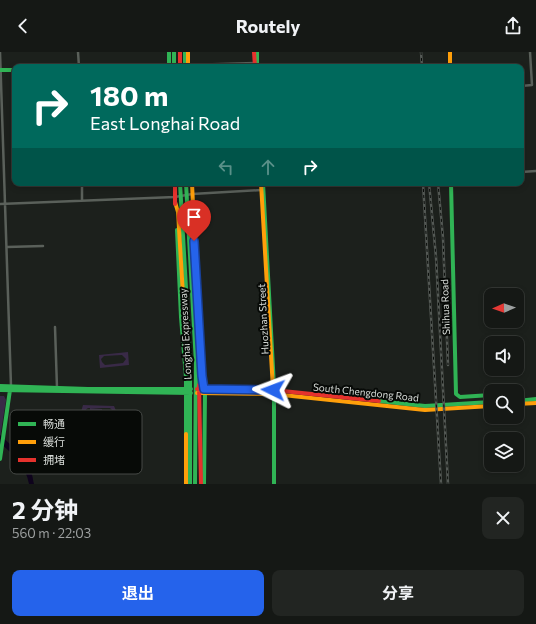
<!DOCTYPE html>
<html lang="zh">
<head>
<meta charset="utf-8">
<style>
	:root { --surface:#151815; --page:#222522; --text:#f1f3f6; --muted:#9da0a0; --line:#343734; --accent:#2563eb }
	body { margin:0; font-family:Commissioner,"Noto Sans SC",sans-serif; background:var(--page); color:var(--text); height:100vh; display:flex; flex-direction:column; font-size:15px; white-space:nowrap }
	* { box-sizing:border-box; margin:0 }
	p { font-size:13px; color:var(--muted) }
	.icon { flex:none; width:22px; height:22px; fill:none; stroke:currentColor; stroke-width:2; stroke-linecap:round; stroke-linejoin:round }
	.map { position:relative; height:432px; overflow:hidden }
	.side { display:flex; flex-direction:column; background:var(--surface); flex:1 }
	.side>* { flex:none }
	.hud { position:absolute; left:12px; top:12px; width:512px; height:122px; border-radius:8px; box-shadow:0 2px 6px #0003,0 0 0 1px var(--line); background:#00695c; color:#fff; overflow:hidden }
	.needle { width:26px; rotate:268deg }
	.fabs { position:absolute; left:484px; top:236px; display:grid; gap:8px }
	.fabs a { display:grid; place-items:center; width:40px; height:40px; border-radius:8px; background:var(--surface); box-shadow:0 2px 6px #0003,0 0 0 1px var(--line); font-size:20px }
	.pin { position:absolute; display:grid; place-items:center; width:34px; height:34px; color:#fff; margin:-41px -17px; border-radius:50% 50% 50% 0; rotate:-45deg; box-shadow:0 0 4px #0007 }
	.pin .icon { rotate:45deg }
	.me { position:absolute; width:44px; margin:-22px; rotate:273deg; stroke-linejoin:round; filter:drop-shadow(0 0 3px #0008) }
	.turn { display:flex; align-items:center; gap:14px; height:84px; padding:0 12px; font-size:18px }
	.turn .icon { width:52px; height:52px; stroke-width:2.5 }
	.turn b { display:block; font-size:28px; line-height:34px }
	.lanes { display:flex; align-items:center; height:38px; padding:0 12px; background:#0003; justify-content:center; gap:20px; direction:ltr }
	.lanes .off { opacity:.35 }
	.round { display:grid; place-items:center; flex:none; width:42px; height:42px; border-radius:8px; background:var(--page) }
	.head { display:flex; align-items:center; justify-content:space-between; height:68px; padding:0 12px }
	h1 { font-size:24px; font-weight:700; line-height:30px }
	.action { display:flex; gap:8px; margin-top:auto; padding:8px 12px }
	.action a { flex:1; height:46px; border-radius:8px; background:var(--accent); color:#fff; font-size:16px; font-weight:700; line-height:46px; text-align:center }
	.action a+a { background:var(--page); color:var(--text) }
	header { display:flex; justify-content:space-between; align-items:center; height:52px; padding:0 12px; background:var(--surface); font-size:18px; font-weight:700 }
	.map>svg:first-child { display:block }
	.green { fill:#392a47; fill-rule:evenodd }
	.water { fill:#0e031c }
	.lines { fill:none; stroke-linecap:round; stroke-linejoin:round }
	.street { stroke:#5a605a; stroke-width:2.5 }
	.fast { stroke:#30b455; stroke-width:4 }
	.slow { stroke:#ff9f0a; stroke-width:4 }
	.jam { stroke:#e5322d; stroke-width:4 }
	.rail-casing { stroke:#545955; stroke-width:2.5 }
	.rail { stroke:#070a07; stroke-width:1; stroke-dasharray:3; stroke-linecap:butt }
	.route-casing { stroke:#184099; stroke-width:10 }
	.route { stroke:#2563eb; stroke-width:7 }
	.labels { text-anchor:middle; dominant-baseline:central; stroke-width:4; stroke-linejoin:round; paint-order:stroke }
	.street-label { font-size:10px; fill:#d9ddd9; stroke:#070a07 }
	.key { fill:#070a07; stroke:#464946; stroke-width:1 }
	.key-label { font-size:11px; fill:#d9ddd9 }
</style>
</head>
<body>
<header><svg class="icon" aria-label="back" viewBox="0 0 24 24"><path d="M15 5l-7 7 7 7"/></svg>Routely<svg class="icon" aria-label="share" viewBox="0 0 24 24"><path d="M12 15V3M7 8l5-5 5 5M5 13v7h14v-7"/></svg></header>
<div class="map">
<svg width="536" height="432" viewBox="0 0 536 432">
	<rect width="100%" height="100%" fill="#1c201c"/>
	<!-- green -->
	<path class="green" d="M128,300L129,313L100,316L99,303ZM122,303L126,307L123,311L105,313L102,310L101,307L104,304Z
		M0,344H4L6,348L0,386Z
		M83,353L114,354L117,361L114,370H119V373L80,372V369H83L80,363ZM88,356H110L114,360V365L109,370L88,369C83,365 83,359 88,356Z
		M90,356L102,357V368H89Z"/>
	<!-- water -->
	<path class="water" d="M0,383C11,393 28,408 32,423C33,426 33,429 34,432H29C26,414 13,402 0,391Z"/>
	<g class="lines">
		<!-- street -->
		<path class="street" d="M0,0L11,334
			M78,0L79,15
			M187,13L255,11
			M521,34L532,33L530,0
			M521,120L536,119
			M82,131V148
			M0,152L175,145L192,142L261,138
			M7,195L43,194
			M55,275L57,336"/>
		<!-- fast -->
		<path class="fast" d="M169,0V15
			M174,0V15
			M185,0V15
			M257,0V15
			M0,18H15
			M180,131L190,306V432
			M186,131L196,312L195,432
			M263,131L274,334V432
			M451,131L456,342L460,345L491,343
			M177,178L181,265L186,325V382
			M200,304L205,341L204,432
			M0,334L88,337H191
			M0,338L191,341
			M379,349L425,354L491,350
			M517,349L536,347
			M0,407L10,338"/>
		<!-- slow -->
		<path class="slow" d="M188,0V15
			M450,0V15
			M95,15L169,14
			M192,131L200,304
			M261,131L273,337
			M175,150L178,160L185,276
			M197,341L273,342L425,358L491,354
			M517,352L536,351
			M186,382V432"/>
		<!-- jam -->
		<path class="jam" d="M180,0V15
			M254,0L255,15
			M175,131V152
			M199,333L201,432
			M197,337L273,338L379,349"/>
		<defs>
			<path id="rail" d="M421,0L422,15
				M423,131L441,432
				M429,131L436,205L448,432
				M438,131L443,186L448,313"/>
		</defs>
		<!-- rail casing -->
		<use href="#rail" class="rail-casing"/>
		<!-- rail -->
		<use href="#rail" class="rail"/>
	</g>
	<g class="lines">
		<defs>
			<path id="route" d="M194,189L202,324L204,337L273,338"/>
		</defs>
		<!-- route casing -->
		<use href="#route" class="route-casing"/>
		<!-- route -->
		<use href="#route" class="route"/>
	</g>
	<g class="labels">
		<!-- street labels -->
		<g class="street-label">
			<text transform="translate(445 255) rotate(-92)">Shihua Road</text>
			<text transform="translate(263 267) rotate(-93)">Huozhan Street</text>
			<text transform="translate(185 282) rotate(-93)">Longhai Expressway</text>
			<text transform="translate(366 340) rotate(6)">South Chengdong Road</text>
		</g>
	</g>
	<!-- legend -->
	<rect x="10" y="358" width="132" height="64" rx="6" class="key"/>
	<rect x="18" y="370" width="18" height="4" fill="#30b455"/>
	<rect x="18" y="388" width="18" height="4" fill="#ff9f0a"/>
	<rect x="18" y="406" width="18" height="4" fill="#e5322d"/>
	<g class="key-label">
		<text x="43" y="376">畅通</text>
		<text x="43" y="394">缓行</text>
		<text x="43" y="412">拥堵</text>
	</g>
</svg>
<div class="fabs">
<a><svg class="needle" viewBox="-14 -14 28 28"><path d="M0-13l5 13h-10z" fill="#e53935"/><path d="M0 13l5-13h-10z" fill="#9da0a0"/></svg></a>
<a><svg class="icon" aria-label="sound" viewBox="0 0 24 24"><path d="M4 9h4l5-4v14l-5-4H4zM17 9q2 3 0 6"/></svg></a>
<a><svg class="icon" aria-label="search" viewBox="0 0 24 24"><circle cx="10" cy="10" r="6"/><path d="M15 15l6 6"/></svg></a>
<a><svg class="icon" aria-label="layers" viewBox="0 0 24 24"><path d="M12 4l9 5-9 5-9-5zM3 14l9 5 9-5"/></svg></a>
</div>
<div class="pin" style="left:194px;top:189px;background:#d93025"><svg class="icon" aria-label="arrive" viewBox="0 0 24 24"><path d="M6 21V4h12l-3 4 3 4H6"/></svg></div>
<svg class="me" style="left:273px;top:338px" viewBox="-20 -20 40 40"><path d="M0-17L14 15 0 8-14 15z" fill="#2563eb" stroke="#fff" stroke-width="4"/></svg>
<div class="hud">
<div class="turn"><svg class="icon" aria-label="right" viewBox="0 0 24 24"><path d="M7 20v-9h11M14 6l5 5-5 5"/></svg><div><b>180 m</b>East Longhai Road</div></div>
<div class="lanes"><svg class="icon off" aria-label="left" viewBox="0 0 24 24"><path d="M17 20v-9H6M10 6l-5 5 5 5"/></svg><svg class="icon off" aria-label="ahead" viewBox="0 0 24 24"><path d="M12 20V5M6 11l6-6 6 6"/></svg><svg class="icon" aria-label="right" viewBox="0 0 24 24"><path d="M7 20v-9h11M14 6l5 5-5 5"/></svg></div>
</div>
</div>
<section class="side">
<div class="head"><div><h1>2 分钟</h1><p>560 m · 22:03</p></div><a class="round"><svg class="icon" aria-label="close" viewBox="0 0 24 24"><path d="M6 6l12 12M18 6L6 18"/></svg></a></div>
<div class="action"><a>退出</a><a>分享</a></div>
</section>
</body>
</html>
